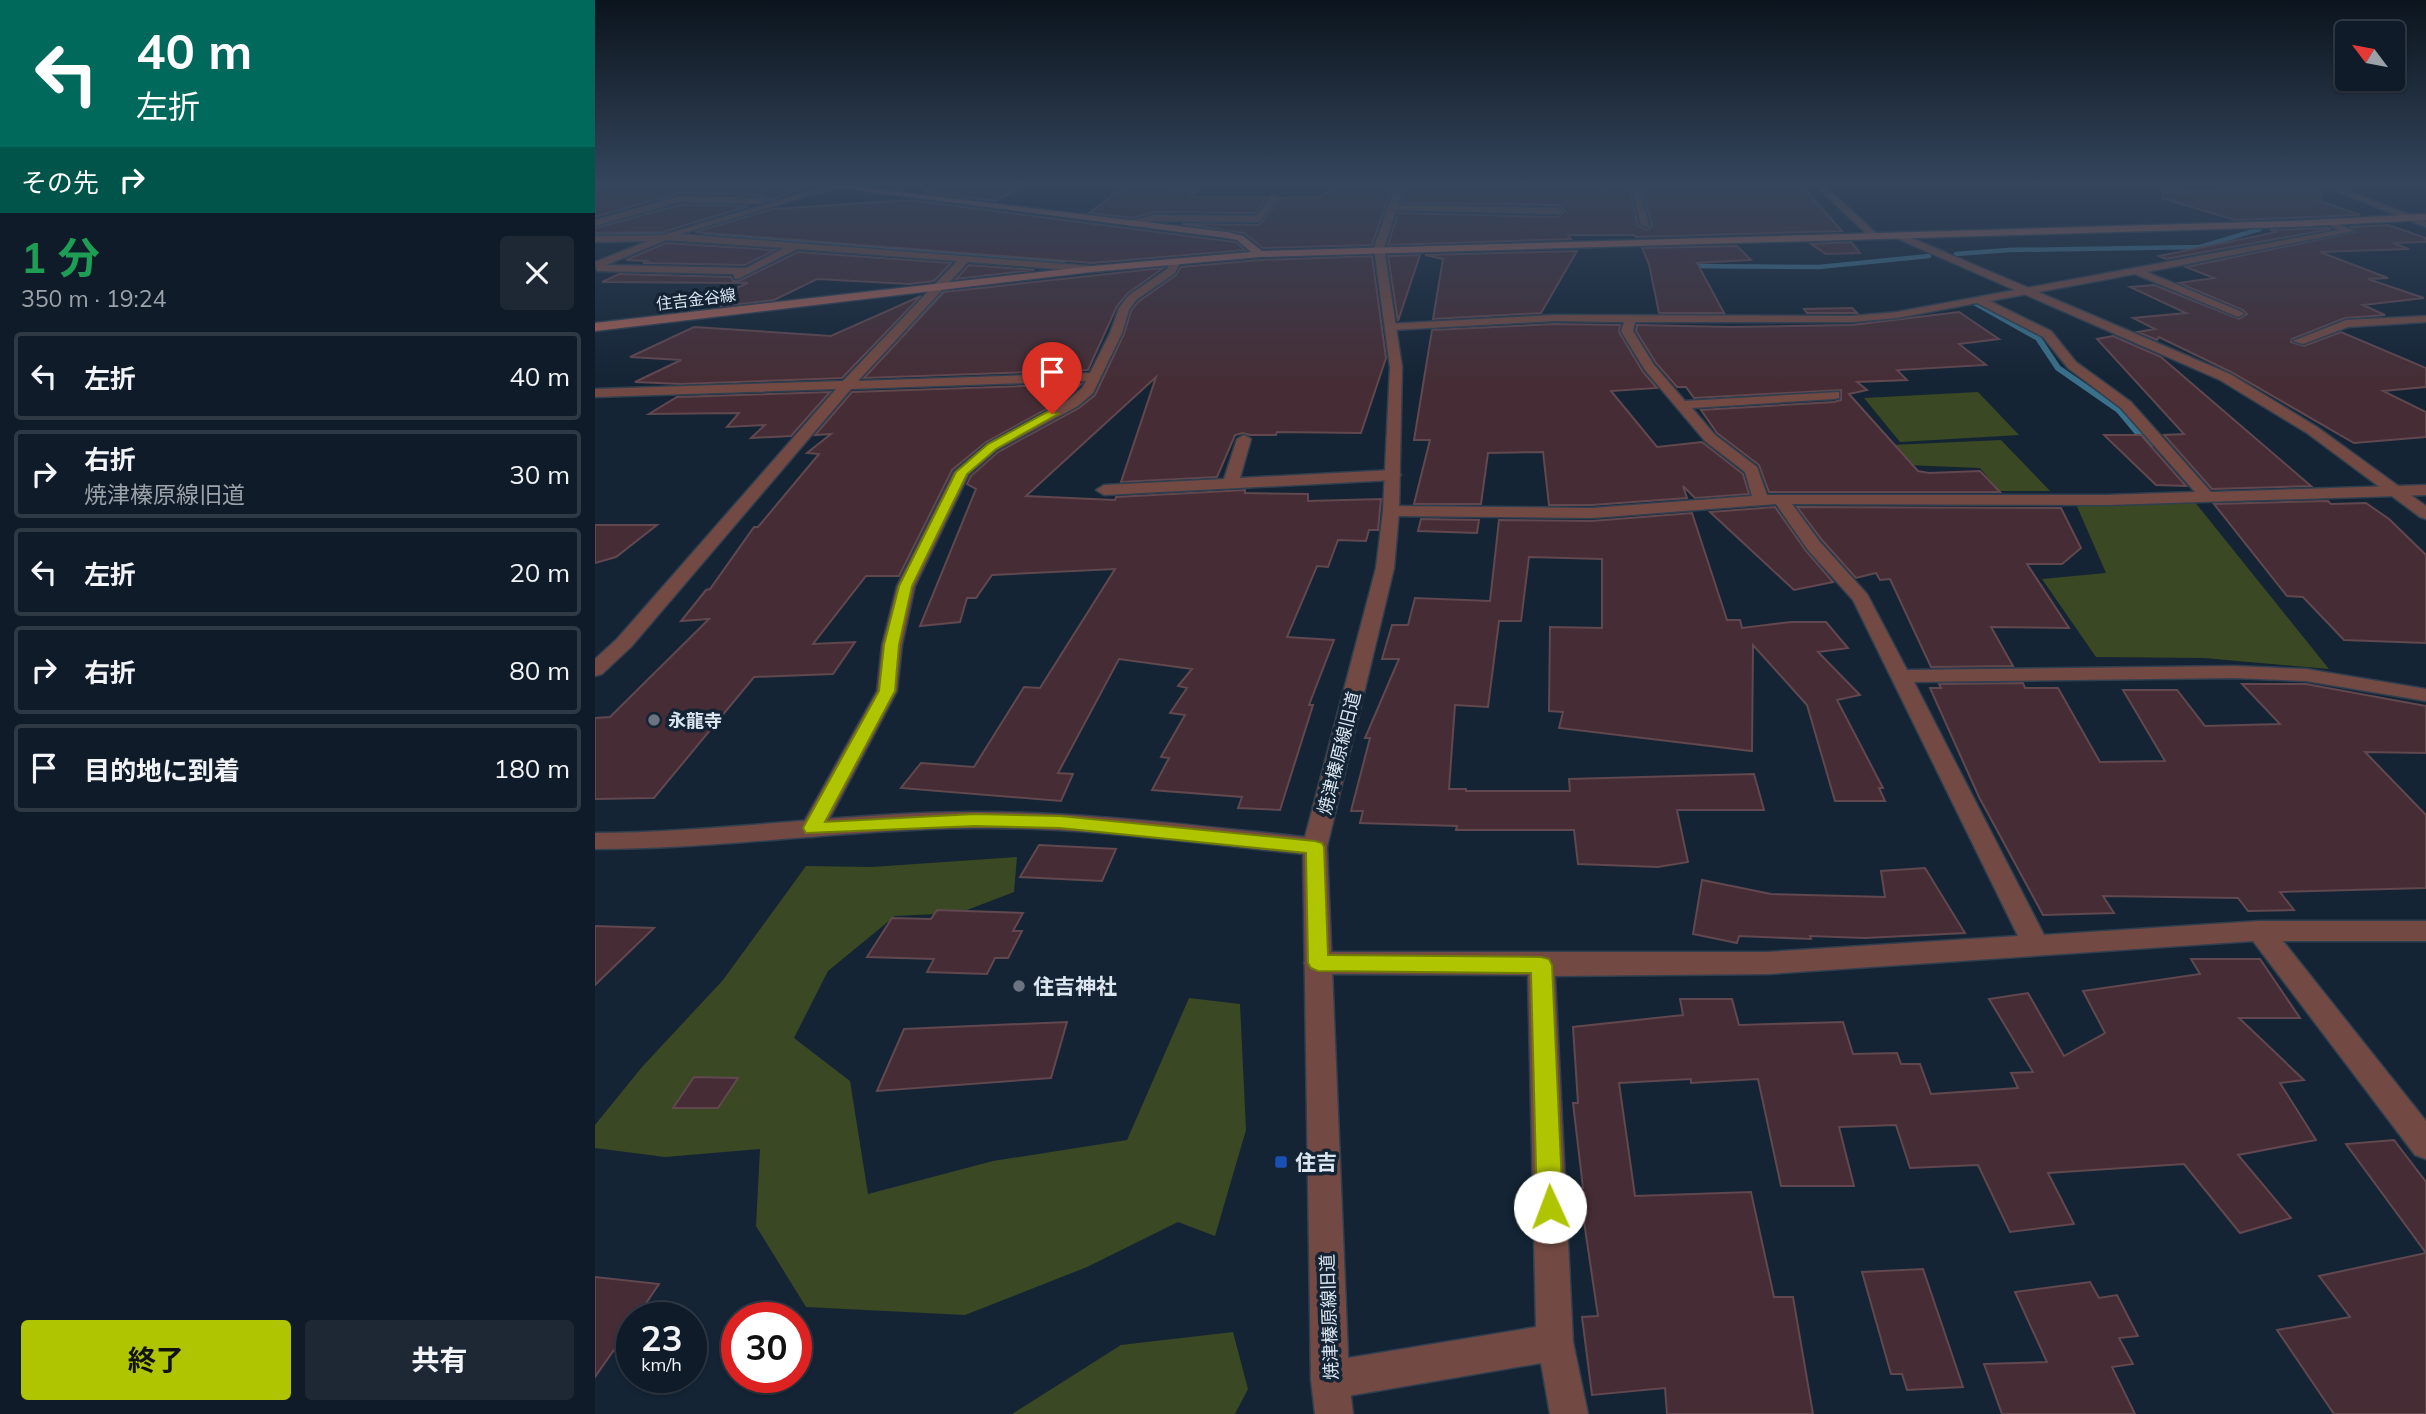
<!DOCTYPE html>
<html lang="ja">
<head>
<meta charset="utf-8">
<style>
	:root { --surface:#0f1b28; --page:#1d2834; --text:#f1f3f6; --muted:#9ba1a8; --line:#2f3945; --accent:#b0c501 }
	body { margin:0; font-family:Mulish,"Noto Sans JP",sans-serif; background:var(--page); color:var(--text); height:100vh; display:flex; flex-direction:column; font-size:26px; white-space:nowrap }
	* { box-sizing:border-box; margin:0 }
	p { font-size:23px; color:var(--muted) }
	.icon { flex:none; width:38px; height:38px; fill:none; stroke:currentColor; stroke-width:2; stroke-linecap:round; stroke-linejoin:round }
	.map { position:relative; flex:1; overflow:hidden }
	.side { display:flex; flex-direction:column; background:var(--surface); width:595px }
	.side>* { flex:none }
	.top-card { background:#00695c; color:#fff; overflow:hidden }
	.needle { width:46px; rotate:302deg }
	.fabs { position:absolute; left:1740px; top:21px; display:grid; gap:14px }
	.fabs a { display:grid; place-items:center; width:70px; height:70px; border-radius:7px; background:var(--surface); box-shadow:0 2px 5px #0004,0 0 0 2px var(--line); font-size:35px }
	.speed { position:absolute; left:21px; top:1302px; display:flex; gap:14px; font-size:35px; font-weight:700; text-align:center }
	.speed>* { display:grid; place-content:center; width:91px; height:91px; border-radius:50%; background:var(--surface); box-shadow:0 2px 5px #0004,0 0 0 2px var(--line); line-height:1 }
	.speed small { font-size:18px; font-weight:400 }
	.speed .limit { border:10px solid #d22; background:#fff; color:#111 }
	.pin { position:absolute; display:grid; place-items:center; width:60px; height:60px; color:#fff; margin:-72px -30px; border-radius:50% 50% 50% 0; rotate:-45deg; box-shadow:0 0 7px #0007 }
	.pin .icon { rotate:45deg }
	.me { position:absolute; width:77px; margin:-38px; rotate:358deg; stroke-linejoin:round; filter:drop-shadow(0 0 5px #0008) }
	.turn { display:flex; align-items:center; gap:24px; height:147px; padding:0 21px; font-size:32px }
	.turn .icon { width:91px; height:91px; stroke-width:2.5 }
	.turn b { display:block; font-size:49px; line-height:60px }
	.then { display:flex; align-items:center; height:66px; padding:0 21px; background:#0003; gap:14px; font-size:26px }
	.round { display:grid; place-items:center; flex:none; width:74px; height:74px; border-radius:7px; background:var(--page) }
	.overview { display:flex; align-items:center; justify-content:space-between; height:119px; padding:0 21px }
	h1 { font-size:42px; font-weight:700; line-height:52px; color:#1e9e55 }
	.button { display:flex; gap:14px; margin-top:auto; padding:14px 21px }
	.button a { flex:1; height:80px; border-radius:7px; background:var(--accent); color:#111; font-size:28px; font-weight:700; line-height:80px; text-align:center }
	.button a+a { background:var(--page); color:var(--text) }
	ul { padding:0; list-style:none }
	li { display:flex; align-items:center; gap:21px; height:88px; margin:0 14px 10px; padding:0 7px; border:4px solid var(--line); border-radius:7px }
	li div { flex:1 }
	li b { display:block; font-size:26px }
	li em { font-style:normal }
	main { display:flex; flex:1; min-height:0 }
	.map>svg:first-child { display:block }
	.green { fill:#3a4823 }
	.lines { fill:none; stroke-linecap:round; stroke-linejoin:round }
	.stream-far2 { stroke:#3a708a; stroke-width:4.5 }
	.stream-far1 { stroke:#3a708a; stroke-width:6 }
	.stream { stroke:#3a708a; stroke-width:8 }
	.building { fill:#462d35; stroke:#61474e; stroke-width:2 }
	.minor-casing { stroke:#303f4f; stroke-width:3 }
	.tertiary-casing { stroke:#303f4f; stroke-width:3 }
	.secondary-casing { stroke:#303f4f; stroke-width:3 }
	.minor { fill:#734a43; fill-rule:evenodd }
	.tertiary { fill:#734a43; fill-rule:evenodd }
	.secondary { fill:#a05e54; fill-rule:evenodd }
	.route { fill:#b0c501; stroke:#728001; stroke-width:2 }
	.worship-dot { fill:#6b7280; stroke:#142435; stroke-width:2.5 }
	.transit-dot { fill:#1a4fb4; stroke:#142435; stroke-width:2.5 }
	.labels { text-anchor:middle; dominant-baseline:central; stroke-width:7; stroke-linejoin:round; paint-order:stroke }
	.far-street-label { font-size:16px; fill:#dbe6f1; stroke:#142435 }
	.poi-label { font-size:18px; font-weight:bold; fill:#dbe6f1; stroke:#142435; text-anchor:start }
	.street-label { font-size:18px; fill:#dbe6f1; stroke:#142435 }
	.near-poi-label { font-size:21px; font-weight:bold; fill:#dbe6f1; stroke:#142435; text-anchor:start }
</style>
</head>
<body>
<main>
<section class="side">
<div class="top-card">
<div class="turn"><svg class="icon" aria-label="left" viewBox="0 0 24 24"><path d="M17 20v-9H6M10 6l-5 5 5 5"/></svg><div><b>40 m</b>左折</div></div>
<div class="then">その先<svg class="icon" aria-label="right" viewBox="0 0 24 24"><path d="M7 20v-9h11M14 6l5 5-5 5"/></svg></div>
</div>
<div class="overview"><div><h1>1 分</h1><p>350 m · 19:24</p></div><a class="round"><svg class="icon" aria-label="close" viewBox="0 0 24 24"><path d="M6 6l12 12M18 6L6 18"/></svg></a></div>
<ul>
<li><svg class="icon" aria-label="left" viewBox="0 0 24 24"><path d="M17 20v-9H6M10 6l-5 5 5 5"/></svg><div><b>左折</b></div><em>40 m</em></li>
<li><svg class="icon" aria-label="right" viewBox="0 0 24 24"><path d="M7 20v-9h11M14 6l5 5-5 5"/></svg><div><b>右折</b><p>焼津榛原線旧道</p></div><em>30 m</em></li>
<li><svg class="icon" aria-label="left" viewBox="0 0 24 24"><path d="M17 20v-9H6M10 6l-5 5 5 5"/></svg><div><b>左折</b></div><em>20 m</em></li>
<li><svg class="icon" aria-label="right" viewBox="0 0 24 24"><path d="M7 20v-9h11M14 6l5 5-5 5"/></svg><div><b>右折</b></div><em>80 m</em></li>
<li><svg class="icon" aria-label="arrive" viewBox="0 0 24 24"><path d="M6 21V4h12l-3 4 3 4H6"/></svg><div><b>目的地に到着</b></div><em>180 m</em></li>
</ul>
<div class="button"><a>終了</a><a>共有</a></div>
</section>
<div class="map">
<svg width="1831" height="1414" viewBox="0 0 1831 1414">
	<rect width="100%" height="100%" fill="#142435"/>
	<!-- green -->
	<path class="green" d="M1383,392L1424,435L1305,442L1269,398Z
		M1406,440L1455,491H1404L1385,468L1311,465L1296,445Z
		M1599,501L1734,669L1609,658L1501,657L1447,579L1511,573L1481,504Z
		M422,857L419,892L364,913L300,916L233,971L199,1038L255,1081L273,1194L398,1161L532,1140L594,998L645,1004L651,1130L620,1236L583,1222L492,1267L370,1315L211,1307L161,1226L165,1149L70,1157L0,1148V1125L47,1067L128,980L211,866L277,867Z
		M638,1332L653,1389L640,1414H417L526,1345Z"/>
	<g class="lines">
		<!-- stream-far2 -->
		<path class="stream-far2" d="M0,236L85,234
			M108,236L469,261
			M1361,254L1414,250L1605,247L1665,229
			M1092,266L1224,267L1334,256"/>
		<!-- stream-far1 -->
		<path class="stream-far1" d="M1377,301L1443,338L1463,368L1525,411
			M315,329L349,290"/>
		<!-- stream -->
		<path class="stream" d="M1524,409L1554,445"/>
	</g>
	<!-- building -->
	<path class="building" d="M0,184H212L213,186L173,201L166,195L83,193L0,217Z
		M758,184H798L777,245L668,248L649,233L587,224L664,225L686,198L724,197L732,193L737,186H756Z
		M811,184H1007L1008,186H1034L1043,226L1053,230L1057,226L1047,187H1083L1082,184L1207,186L1247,231L1042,237L1038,235H973L976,239L793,245L803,213L963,217L970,211L963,205L806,203Z
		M355,185L426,187L401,201L329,192L341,187Z
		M529,187L604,188L595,197H672L660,213L559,212L538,218L494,213Z
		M1727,188L1725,201L1765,215L1640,220L1567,198L1568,192Z
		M315,200L632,241L641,242L650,250L497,263L100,232L178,209Z
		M84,205L154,206L68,232L0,233V228Z
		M1793,225L1831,238V242L1798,243L1814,249L1725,252L1793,278L1773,279L1829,298L1768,305L1790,315L1750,318L1697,339L1696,342L1709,346L1746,332L1831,368V387L1788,391L1831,412V437L1759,443L1636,372L1564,337L1562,340L1543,332L1560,329L1538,318L1591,313L1535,287L1559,285L1644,319L1652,314L1648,310L1584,283L1619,278L1591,267L1761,232L1756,227Z
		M1733,228L1736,229L1571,259L1564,256L1682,232L1675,230Z
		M1256,242L1265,253L1231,254L1216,244Z
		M71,243L180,250L150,265L48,263L54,261L31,260Z
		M1142,246L1156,260L1102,263L1129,313H1064L1054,264L1047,248Z
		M982,251L946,313L838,319L848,259L830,255Z
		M203,252L356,263L339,281L314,284L222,279L179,300L127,306L102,305L153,283L7,282L24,274L136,277L138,281H144Z
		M825,255L803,321L793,256Z
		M777,256L791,358L766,433L682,432L681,435H655L648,433L640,435L622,477L526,482L561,377L431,496L520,500L521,497L650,490V493L713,494V501L786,499L783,530H774L771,541L743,540L733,567L722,566L692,637L739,640L714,705H718L685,810L643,808L647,797L557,790L574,758L566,757L590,715L575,713L592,688L583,686L597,669L524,659L463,773L478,774L466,801L306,788L326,763L379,767L429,687L445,688L520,569L397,575L381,598H372L365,622L325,626L381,489L372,484L376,476L403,452L484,408L500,395L529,334L536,311L543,302L581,275L586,267L665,260Z
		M374,265L439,270L361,279Z
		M568,268L532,294L522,306L493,370L269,378L349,292Z
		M326,296L247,378L86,384L40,382L86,360L35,357L99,327L236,336Z
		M1257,308L1262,313H1212L1209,309Z
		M1364,312L1404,339L1364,344L1391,365L1302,370L1312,380L1262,382L1272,390L1254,394L1323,471L1334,473L1385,471L1405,492H1174L1164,465L1122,433L1106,410L1239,402L1246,400V390L1099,398L1091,387H1082L1061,363L1041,331L1042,325L1137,327L1257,325Z
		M959,324L1025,325L1024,332L1048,372L1062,388L1016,391L1062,447L1107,442L1148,474L1154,494L1100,498L1088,486L1092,498L997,505H954L948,452L893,453L886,504H819L835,440H819L837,330Z
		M1518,336L1566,357L1716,486L1617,489L1569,435L1589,434L1502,339Z
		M486,384L472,398L391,442L357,470L304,576H271L218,644L260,642L238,674L159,677L59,798L0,799V718L15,717L114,619L86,621L111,590L115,589L159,527H163L224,454L212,453L236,434L220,435L257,392Z
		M235,392L196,436L156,438L170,425L132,427L144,413L54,414L82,397Z
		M1509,435H1546L1591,486L1561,485Z
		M1733,501L1736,504L1771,503L1794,519L1831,555V643L1749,640L1708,597L1692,596L1619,504Z
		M1180,507L1211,551L1238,582L1199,590L1115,512Z
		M1202,507L1466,508L1486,548L1467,564H1432L1474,628L1396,627L1418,666L1336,667L1295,579L1285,580L1281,573L1261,578L1227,540Z
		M1097,513L1132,620H1145L1147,628L1196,622H1231L1253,648L1223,652L1265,695L1242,700L1288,788H1284L1290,801H1240L1212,705L1158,645L1157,751L964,728L968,712L954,711L955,627L1007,628V559L934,557L926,621H904L893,707L860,705L854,789H871V791H975L974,779L1159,774L1169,810H1082L1093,862L1063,867L983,864L979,830H861L862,826L765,823L768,811H756L775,738H770L804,659H787L797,625H813L820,598L895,601L904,520L997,521Z
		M826,519L884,520L882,533L823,531Z
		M0,525H62L21,557L0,563Z
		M1428,683L1430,688H1463L1505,762L1570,761L1528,690H1582L1610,726L1685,724L1647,684H1711L1831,706V753L1770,752L1831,815V888L1685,892L1699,910L1653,911L1643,898L1508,896L1519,913L1448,915L1384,797L1335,688H1346L1344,684Z
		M444,845L521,849L507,881L425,877Z
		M1330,868L1370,933L1270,938L1215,936L1216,939L1144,936L1142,943L1098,934L1107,880L1176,894L1290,897L1286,871Z
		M342,910L428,913L418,931H427L413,958H400L392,974L332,972L339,959L272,957L297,918L336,919Z
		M0,926L59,928L0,985Z
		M1596,959H1665L1705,1018H1644L1709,1080L1685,1083L1721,1140L1643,1155L1696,1218L1645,1233L1589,1164L1453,1173L1479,1224L1415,1232L1383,1165L1315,1168L1301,1125L1244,1127L1259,1186H1186L1163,1079L1096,1083V1079L1024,1083L1040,1196L1156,1192L1179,1297H1198L1218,1414H1072L1070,1388L997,1395L987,1317L1003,1316L984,1188H988L978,1103H983L978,1027L1088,1015L1085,999H1137L1144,1025L1248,1022L1258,1054L1302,1053L1306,1064H1325L1336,1094L1423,1088L1416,1073L1438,1072L1394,999L1433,993L1469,1056L1510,1033L1488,991L1605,974Z
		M472,1022L456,1078L282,1091L309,1029Z
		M99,1077L143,1078L123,1108H78Z
		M1799,1140L1831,1182V1414H1739L1682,1330L1755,1317L1724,1276L1831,1253L1751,1144Z
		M1328,1269L1368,1387L1312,1390L1307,1374H1296L1267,1272Z
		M0,1277L64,1284L41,1318H37V1324L0,1377Z
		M1495,1282L1504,1298L1522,1295L1543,1336L1524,1338L1538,1364L1517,1367L1540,1414H1407L1389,1364L1452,1362L1420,1292Z"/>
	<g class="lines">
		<defs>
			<path id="minor" d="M238,184L240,188L86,234L497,266L502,269L497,272L373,262L263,381L495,373L515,333L524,308L533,296L572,269L577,259L586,261L580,273L541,300L534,310L527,333L498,393L483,406L402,450L374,474L320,586L307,645L302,691L229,829L225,835L217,837L209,835L205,829L282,691L287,645L302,586L359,472L392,444L473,400L487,388L491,381L256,389L36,647L7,674L0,676V659L22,639L241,389L0,397V389L248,381L362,261L202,249L143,279L139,278V274L2,271L0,262L53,241L0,242V236L68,235ZM71,240L189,248L151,268L11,265Z
				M1036,184H1044L1054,227L1046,225Z
				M1219,184H1228L1282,234V238H1276Z
				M1724,184H1735L1831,221V227Z
				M677,195L684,197L664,222L559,221L534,226L529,223L559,215L661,216Z
				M84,196L166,198L170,201L166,204L84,202L0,226V220Z
				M795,205L963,208L967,211L963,214L792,210L791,208Z
				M1735,220L1759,231L1552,272L1647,312L1649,314L1643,317L1540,274L1395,301L1456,331L1481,362L1536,402L1616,492L1831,485V495L1512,505L1197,504L1225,542L1272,594L1312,670L1639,666L1711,669L1831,689V701L1711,681L1639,678L1319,682L1449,935L1665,921H1831V941H1688L1831,1121V1159L1820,1155L1658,941L1173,974L960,976L978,1342L993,1414H955L946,1363L735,1399L722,1393L716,1380L722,1367L735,1361L941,1327L933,975L723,974L713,971L709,963L713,955L723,952H1173L1423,936L1258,600L1213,550L1181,504L997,518L796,516L788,511L796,506L997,508L1157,496L1150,472L1110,441L1050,370L1026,331L1029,322L959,321L797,330L791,326L793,324L959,315L1257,316L1302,312L1744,230L1730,223ZM1382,303L1448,337L1473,368L1526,408L1600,492L1512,495H1172L1162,467L1120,435L1097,408L1239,399L1244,398V392L1090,401L1059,365L1038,331L1040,322H1257L1302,318Z
				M1831,316V322L1753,327L1708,344L1698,341L1751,320Z
				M649,435L656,439L645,478L798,470L806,475L798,480L509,495L501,490L509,485L629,479L642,439Z"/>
			<path id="tertiary" d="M801,184H809L789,248L807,367L804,511L799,568L732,847L754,1380L758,1414H720L716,1380L708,854C599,843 490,827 381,828C253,829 127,849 0,849V833C128,832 254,812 382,812C492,812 601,826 710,837L781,568L788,511L795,367L779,248Z
				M1301,234H1307L1635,374L1722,427L1831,506V519L1825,517L1712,433L1625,380L1301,238Z"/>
			<path id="secondary" d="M215,184H238L632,232L648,236L667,251L1696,221L1831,214V220L1696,227L665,257L497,272L0,331V323L497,266L656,252L642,240L632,238Z"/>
		</defs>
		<!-- minor casing -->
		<use href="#minor" class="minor-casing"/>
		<!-- tertiary casing -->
		<use href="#tertiary" class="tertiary-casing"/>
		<!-- secondary casing -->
		<use href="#secondary" class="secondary-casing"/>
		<!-- minor -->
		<use href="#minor" class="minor"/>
		<!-- tertiary -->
		<use href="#tertiary" class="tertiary"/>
		<!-- secondary -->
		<use href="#secondary" class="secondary"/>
	</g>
	<!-- sky -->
	<linearGradient id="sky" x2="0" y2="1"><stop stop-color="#0b141d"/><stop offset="0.48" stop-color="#34455c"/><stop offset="1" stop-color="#34455c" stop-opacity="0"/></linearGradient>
	<rect width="1831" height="382" fill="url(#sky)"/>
	<!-- route -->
	<path class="route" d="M454,411L463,414L401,449L372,474L317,586L304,645L300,691L230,822L380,814L465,816L720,841L727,843L729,847L733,955L946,957L954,959L957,965L968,1207L964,1216L955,1219L946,1216L942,1207L936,973L723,971L716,968L713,963L711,853L465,828L380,826L211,833L208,828L284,691L289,645L304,586L361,472L393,444Z"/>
	<!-- markers -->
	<g class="worship-dot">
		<circle cx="59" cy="720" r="7"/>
		<circle cx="424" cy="986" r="7"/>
	</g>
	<rect class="transit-dot" x="679" y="1155" width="14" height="14" rx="3.5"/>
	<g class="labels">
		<!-- far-street labels -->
		<g class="far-street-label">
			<text transform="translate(101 299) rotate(-7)">住吉金谷線</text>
		</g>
		<!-- poi labels -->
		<g class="poi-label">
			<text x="73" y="720">永龍寺</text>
		</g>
		<!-- street labels -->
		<g class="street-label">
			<text transform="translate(744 753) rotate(-76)">焼津榛原線旧道</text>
			<text transform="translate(734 1317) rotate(-92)">焼津榛原線旧道</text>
		</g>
		<!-- near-poi labels -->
		<g class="near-poi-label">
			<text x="438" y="986">住吉神社</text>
			<text x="700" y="1162">住吉</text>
		</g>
	</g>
</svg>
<div class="fabs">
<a><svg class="needle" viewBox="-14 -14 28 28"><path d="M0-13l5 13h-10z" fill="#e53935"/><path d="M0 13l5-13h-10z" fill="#9ba1a8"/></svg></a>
</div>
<div class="speed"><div>23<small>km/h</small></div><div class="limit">30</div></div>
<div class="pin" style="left:457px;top:414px;background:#d93025"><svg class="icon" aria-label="arrive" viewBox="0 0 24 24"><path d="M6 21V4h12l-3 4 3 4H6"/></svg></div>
<svg class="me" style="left:955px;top:1207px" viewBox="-20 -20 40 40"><circle r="19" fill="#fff"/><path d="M0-13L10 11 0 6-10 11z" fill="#b0c501"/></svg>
</div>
</main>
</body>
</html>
